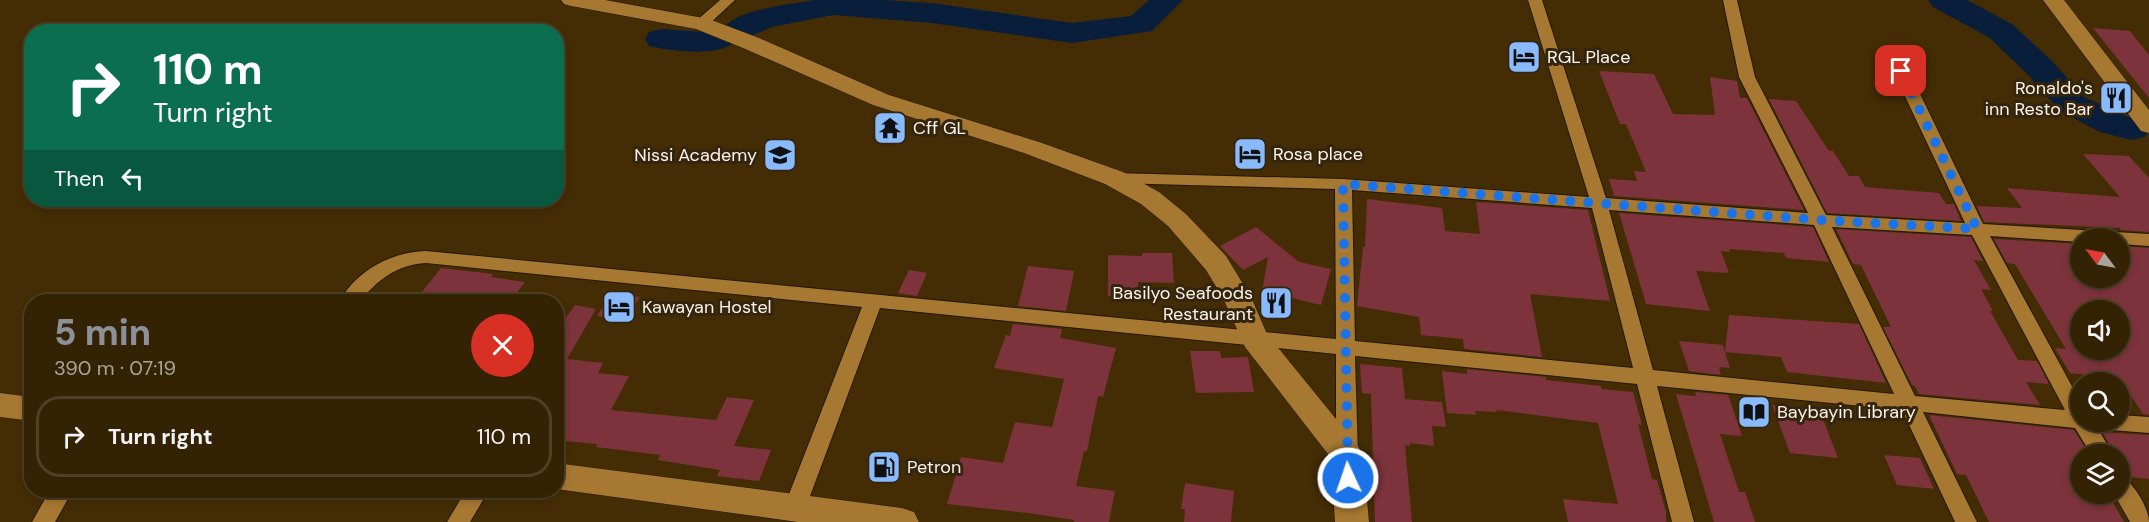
<!DOCTYPE html>
<html lang="en">
<head>
<meta charset="utf-8">
<style>
	:root { --surface:#332204; --page:#3e2f13; --text:#f1f3f6; --muted:#a9a49a; --line:#4e3f26; --accent:#8c9099 }
	body { margin:0; font-family:"DM Sans",sans-serif; background:var(--page); color:var(--text); height:100vh; display:flex; flex-direction:column; font-size:22px; white-space:nowrap }
	* { box-sizing:border-box; margin:0 }
	p { font-size:20px; color:var(--muted) }
	.icon { flex:none; width:33px; height:33px; fill:none; stroke:currentColor; stroke-width:2; stroke-linecap:round; stroke-linejoin:round }
	.map { position:relative; flex:1; overflow:hidden }
	.sheet { position:absolute; left:24px; top:294px; width:540px; height:204px; display:flex; flex-direction:column; background:var(--surface); border-radius:24px; box-shadow:0 3px 9px #0003,0 0 0 2px var(--line) }
	.sheet>* { flex:none }
	.banner { position:absolute; left:24px; top:24px; width:540px; height:183px; border-radius:24px; box-shadow:0 3px 9px #0003,0 0 0 2px var(--line); background:#0b6e4f; color:#fff; overflow:hidden }
	.needle { width:39px; rotate:302deg }
	.buttons { position:absolute; left:2070px; top:228px; display:grid; gap:12px }
	.buttons a { display:grid; place-items:center; width:60px; height:60px; border-radius:50%; background:var(--surface); box-shadow:0 3px 9px #0003,0 0 0 2px var(--line); font-size:30px }
	.pin { position:absolute; display:grid; place-items:center; width:51px; height:51px; color:#fff; margin:-26px; border-radius:12px; box-shadow:0 3px 9px #0006 }
	.me { position:absolute; width:66px; margin:-33px; rotate:357deg; stroke-linejoin:round; filter:drop-shadow(0 0 4px #0008) }
	.turn { display:flex; align-items:center; gap:21px; height:126px; padding:0 30px; font-size:27px }
	.turn .icon { width:78px; height:78px; stroke-width:2.5 }
	.turn b { display:block; font-size:42px; line-height:51px }
	.then { display:flex; align-items:center; height:57px; padding:0 30px; background:#0003; gap:12px; font-size:22px }
	.round { display:grid; place-items:center; flex:none; width:63px; height:63px; border-radius:32px; background:var(--page) }
	.head { display:flex; align-items:center; justify-content:space-between; height:102px; padding:0 30px }
	h1 { font-size:36px; font-weight:800; line-height:45px; color:var(--accent) }
	ul { padding:0; list-style:none }
	li { display:flex; align-items:center; gap:18px; height:81px; margin:0 12px 9px; padding:0 18px; border:3px solid var(--line); border-radius:24px }
	li div { flex:1 }
	li b { display:block; font-size:22px }
	li em { font-style:normal }
	.map>svg:first-child { display:block }
	.lines { fill:none; stroke-linecap:round; stroke-linejoin:round }
	.river { fill:#081e3a; fill-rule:evenodd }
	.building { fill:#7d333b; fill-rule:evenodd }
	.street-casing { stroke:#251702; stroke-width:2 }
	.secondary-casing { stroke:#251702; stroke-width:1 }
	.street { fill:#a67831; fill-rule:evenodd }
	.secondary { fill:#a67831; fill-rule:evenodd }
	.route { stroke:#1a73e8; stroke-width:10; stroke-dasharray:0 18 }
	.labels { text-anchor:middle; dominant-baseline:central; stroke-width:6; stroke-linejoin:round; paint-order:stroke }
	.poi-label { font-size:18px; fill:#fdf3e6; stroke:#34250f; text-anchor:start }
</style>
</head>
<body>
<div class="map">
<svg width="2149" height="522" viewBox="0 0 2149 522">
	<rect width="100%" height="100%" fill="#442d05"/>
	<g class="lines">
		<!-- river -->
		<path class="river" d="M814,0H882L932,3L1072,23L1131,16L1149,0H1183L1152,31L1072,43L932,23L833,15L772,27L751,36L738,38C724,59 671,51 649,46L645,39L649,32L661,29L705,32L725,27C738,9 793,4 814,0Z
			M1928,0H1967L2012,24L2053,62L2084,97L2126,116L2145,121L2149,130L2145,137L2132,140L2100,132L2060,111L2029,76L1990,38L1933,7Z"/>
	</g>
	<!-- building -->
	<path class="building" d="M2093,28L2130,31L2149,55V98Z
		M1599,71L1654,74L1673,114L1715,115L1710,77L1737,81L1740,98H1747L1804,210L1614,196L1609,179L1637,181L1634,171L1646,172L1626,124H1620Z
		M1769,99L1796,101L1829,151H1833L1849,176H1859L1865,187L1939,193L1946,204H1954L1961,221L1827,213Z
		M2083,154L2129,156L2149,178V232L2120,230V228L1984,222L1977,206L2022,208L2007,188L2120,197Z
		M1367,199L1442,208L1445,231L1480,234L1476,202L1588,210L1610,301L1530,294L1542,357L1464,349L1463,339L1421,335L1419,317L1357,306L1363,247H1365Z
		M1619,213L1813,227L1829,262L1786,258L1784,253L1729,249L1730,252L1721,251L1729,273L1696,271L1710,311L1646,304Z
		M1256,227L1299,262L1331,269L1321,305L1284,296L1281,313L1259,309L1268,257L1243,270L1220,246Z
		M1836,229L1971,237L1983,261L1974,260L1991,290L1981,289L1993,311H1990L2018,360L2037,361L2049,384L2026,382L2040,405L1919,394L1915,386L1912,385L1883,327H1891L1861,265L1853,264Z
		M1994,239L2080,244V278H2120V246L2149,248V415L2143,414L2119,378L2070,373L2055,348L2066,349L2015,264L2007,263ZM2080,308L2120,310V356L2080,350Z
		M1142,253H1172L1174,283L1138,282V296H1108V255L1142,256Z
		M1028,266L1074,271L1066,311L1018,306Z
		M441,268L493,274L491,277L525,282L510,302H414Z
		M909,270L927,273L917,296L898,293Z
		M612,293L640,297L625,320L597,316Z
		M575,305L596,309L567,359L603,363L598,373L629,376L611,410L716,420L727,397L754,400L734,446L771,450L759,481L717,476L720,470L658,460L660,455L596,447L597,444L556,440V332Z
		M1729,315L1859,324L1886,383L1787,372L1781,357L1725,352Z
		M1013,324L1062,329L1060,338L1116,348L1103,397L1098,396L1087,451H1084L1076,486L1115,491L1109,522H1074V520L1028,513L947,504L961,457L1003,463L1015,422L1052,427L1064,379L994,368L1006,335L1010,336Z
		M1679,341L1723,345L1730,368L1719,367L1721,375L1689,371Z
		M1190,351H1220L1221,358L1248,357L1254,392L1196,393Z
		M1360,364L1402,368L1405,399L1442,402L1446,427L1432,426L1434,446L1410,443V446L1405,445L1412,522H1375L1371,394L1362,393Z
		M1467,369L1546,377V380L1601,386L1602,389L1633,392L1642,425L1638,424L1652,479L1657,480L1665,509H1663L1666,510V522H1568L1563,499L1618,504L1598,423L1496,410L1497,412L1475,411L1476,415L1447,413L1442,371L1467,374Z
		M1695,392L1728,395L1742,436L1720,434L1739,492H1745L1755,522H1714L1676,394L1696,396Z
		M1772,405L1819,409L1838,458L1790,453Z
		M1929,415L2074,430L2089,454H2080V494H2108L2124,522H1989L1966,475L1957,474Z
		M2102,432L2149,435V479L2132,477L2120,454H2115Z
		M1884,455L1920,458L1934,489L1897,485Z
		M1185,483L1234,491L1231,522H1184L1185,509H1181Z"/>
	<g class="lines">
		<defs>
			<path id="street" d="M720,0H735L706,27H696L694,24L696,21Z
				M1528,0H1542L1606,198L1808,213L1739,77L1723,0H1737L1755,77L1826,215L1965,223L1893,71L1901,66L1909,71L1983,224L2149,234V246L2120,244V238H2080V242L1990,236L2080,401V422H2120V415L2149,417V433L2098,429L2113,454H2091L2075,428L1923,412L1977,522H1955L1902,410L1657,386L1694,522H1672L1637,384L1355,356L1358,455L1354,461L1347,464L1340,461L1336,455V354L880,308L806,507L803,514L795,516L787,514L784,507L862,307L426,263C396,265 378,280 359,302H339C357,270 391,252 426,251L1336,339L1335,189L1114,183L1108,182L1106,178L1108,174L1114,173L1343,179L1589,197ZM1352,190L1592,208L1633,368L1355,341ZM1609,210L1814,225L1894,394L1653,370ZM1832,227L1972,235L2065,410L1915,396Z
				M2120,476C2133,481 2149,508 2149,522H2130L2114,494H2120Z
				M50,490H73L55,522H32Z
				M466,490H489L470,522H447Z"/>
			<path id="secondary" d="M561,0H605L709,19L759,38L889,95L1042,143L1123,172L1159,192L1186,214L1226,256L1251,297L1267,334L1358,446L1363,455L1369,522H1335L1331,458L1245,347L1223,298L1206,270L1168,226L1141,204L1105,184L1024,153L873,105L743,48L696,29L571,6L564,4Z
				M2043,0H2064L2149,110V133L2141,131Z
				M0,393L32,397V421L0,417Z
				M556,463L902,508L914,512L919,522H798L556,489Z"/>
		</defs>
		<!-- street casing -->
		<use href="#street" class="street-casing"/>
		<!-- secondary casing -->
		<use href="#secondary" class="secondary-casing"/>
		<!-- street -->
		<use href="#street" class="street"/>
		<!-- secondary -->
		<use href="#secondary" class="secondary"/>
	</g>
	<g class="lines">
		<!-- route -->
		<path class="route" d="M1348,478L1343,184L1820,220L1977,229L1901,71"/>
	</g>
	<!-- icons -->
	<defs>
		<symbol id="hotel-square" viewBox="-11 -11 22 22"><rect x="-9" y="-9" width="18" height="18" rx="4" fill="#88bafc" stroke="#34250f"/><path d="M-6-4.5h1.5V1H6V5H4.5V3h-9V5H-6ZM-4 0a1.8 1.8 0 1 1 3.6 0ZM.5 0V-2.5h3Q6-2.5 6 0Z" fill="#111"/></symbol>
		<symbol id="restaurant-square" viewBox="-11 -11 22 22"><rect x="-9" y="-9" width="18" height="18" rx="4" fill="#88bafc" stroke="#34250f"/><path d="M-5-6h1v4h1v-4h1v4h1v-4h1v5L-1.5 .5V6h-2V.5L-5-1ZM5-6V6H3V1.5H1.5Q1.5-4 5-6Z" fill="#111"/></symbol>
		<symbol id="temple-square" viewBox="-11 -11 22 22"><rect x="-9" y="-9" width="18" height="18" rx="4" fill="#88bafc" stroke="#34250f"/><path d="M0-6L5-2H3V0L6.5 2.5H4V6H1.5V3h-3V6H-4V2.5H-6.5L-3 0V-2H-5Z" fill="#111"/></symbol>
		<symbol id="school-square" viewBox="-11 -11 22 22"><rect x="-9" y="-9" width="18" height="18" rx="4" fill="#88bafc" stroke="#34250f"/><path d="M0-5L7-2L0 1L-7-2ZM-4 1L0 2.5L4 1V4Q0 6-4 4Z" fill="#111"/></symbol>
		<symbol id="library-square" viewBox="-11 -11 22 22"><rect x="-9" y="-9" width="18" height="18" rx="4" fill="#88bafc" stroke="#34250f"/><path d="M-6-4Q-3-5.5-.7-3.5V5Q-3 3-6 4ZM6-4Q3-5.5 .7-3.5V5Q3 3 6 4Z" fill="#111"/></symbol>
		<symbol id="fuel-square" viewBox="-11 -11 22 22"><rect x="-9" y="-9" width="18" height="18" rx="4" fill="#88bafc" stroke="#34250f"/><path d="M-5.5-6h7V0h2V4h1.3V-2.5L3-4.5l.8-.8L6-3V5H2.5V1h-1V6h-7ZM-4.2-4.7v3.2H.2V-4.7Z" fill="#111"/></symbol>
	</defs>
	<g fill-rule="evenodd">
		<use href="#hotel-square" x="1505" y="38" width="38" height="38"/>
		<use href="#restaurant-square" x="2097" y="79" width="38" height="38"/>
		<use href="#temple-square" x="871" y="109" width="38" height="38"/>
		<use href="#hotel-square" x="1231" y="135" width="38" height="38"/>
		<use href="#school-square" x="761" y="136" width="38" height="38"/>
		<use href="#restaurant-square" x="1257" y="284" width="38" height="38"/>
		<use href="#hotel-square" x="600" y="288" width="38" height="38"/>
		<use href="#library-square" x="1735" y="393" width="38" height="38"/>
		<use href="#fuel-square" x="865" y="448" width="38" height="38"/>
	</g>
	<g class="labels">
		<!-- poi labels -->
		<g class="poi-label">
			<text x="1547" y="57">RGL Place</text>
			<text x="2093" y="88" text-anchor="end">Ronaldo's<tspan x="2093" dy="21">inn Resto Bar</tspan></text>
			<text x="913" y="128">Cff GL</text>
			<text x="1273" y="154">Rosa place</text>
			<text x="757" y="155" text-anchor="end">Nissi Academy</text>
			<text x="1253" y="293" text-anchor="end">Basilyo Seafoods<tspan x="1253" dy="21">Restaurant</tspan></text>
			<text x="642" y="307">Kawayan Hostel</text>
			<text x="1777" y="412">Baybayin Library</text>
			<text x="907" y="467">Petron</text>
		</g>
	</g>
</svg>
<div class="buttons">
<a><svg class="needle" viewBox="-14 -14 28 28"><path d="M0-13l5 13h-10z" fill="#e53935"/><path d="M0 13l5-13h-10z" fill="#a9a49a"/></svg></a>
<a><svg class="icon" aria-label="sound" viewBox="0 0 24 24"><path d="M4 9h4l5-4v14l-5-4H4zM17 9q2 3 0 6"/></svg></a>
<a><svg class="icon" aria-label="search" viewBox="0 0 24 24"><circle cx="10" cy="10" r="6"/><path d="M15 15l6 6"/></svg></a>
<a><svg class="icon" aria-label="layers" viewBox="0 0 24 24"><path d="M12 4l9 5-9 5-9-5zM3 14l9 5 9-5"/></svg></a>
</div>
<div class="pin" style="left:1901px;top:71px;background:#d93025"><svg class="icon" aria-label="arrive" viewBox="0 0 24 24"><path d="M6 21V4h12l-3 4 3 4H6"/></svg></div>
<svg class="me" style="left:1348px;top:478px" viewBox="-20 -20 40 40"><circle r="17" fill="#1a73e8" stroke="#fff" stroke-width="3"/><path d="M0-11L8 9 0 5-8 9z" fill="#fff"/></svg>
<div class="banner">
<div class="turn"><svg class="icon" aria-label="right" viewBox="0 0 24 24"><path d="M7 20v-9h11M14 6l5 5-5 5"/></svg><div><b>110 m</b>Turn right</div></div>
<div class="then">Then<svg class="icon" aria-label="left" viewBox="0 0 24 24"><path d="M17 20v-9H6M10 6l-5 5 5 5"/></svg></div>
</div>
<section class="sheet">
<div class="head"><div><h1>5 min</h1><p>390 m · 07:19</p></div><a class="round" style="background:#d93025;color:#fff"><svg class="icon" aria-label="close" viewBox="0 0 24 24"><path d="M6 6l12 12M18 6L6 18"/></svg></a></div>
<ul>
<li><svg class="icon" aria-label="right" viewBox="0 0 24 24"><path d="M7 20v-9h11M14 6l5 5-5 5"/></svg><div><b>Turn right</b></div><em>110 m</em></li>
</ul>
</section>
</div>
</body>
</html>
